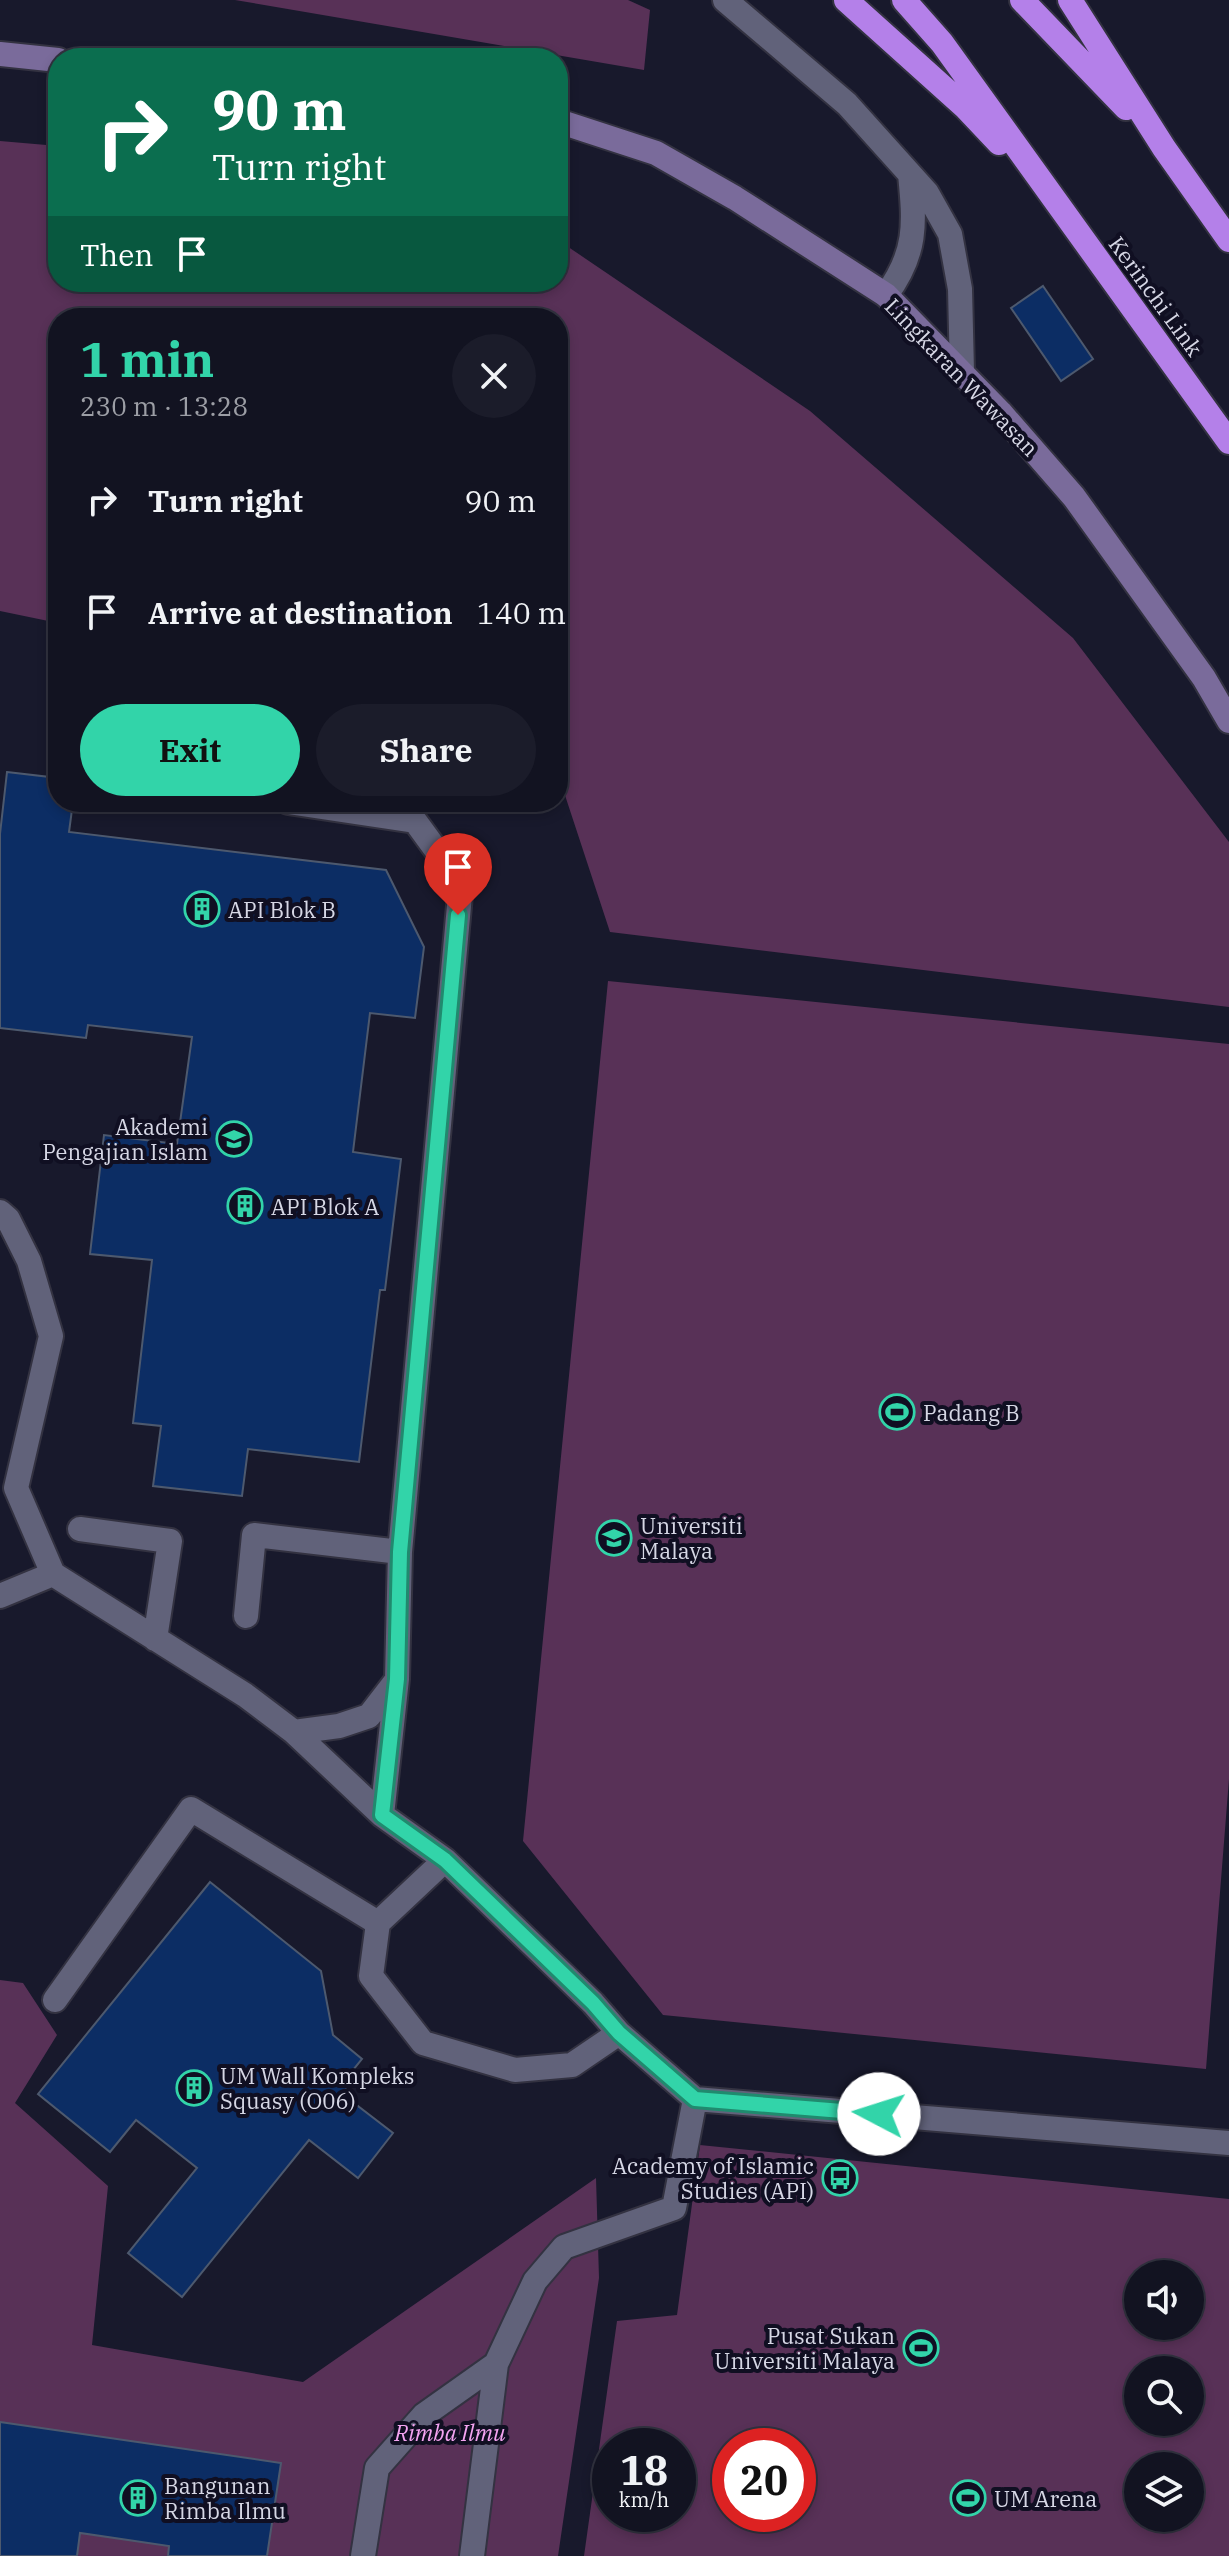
<!DOCTYPE html>
<html lang="en">
<head>
<meta charset="utf-8">
<style>
	:root { --surface:#121321; --page:#1b1c2a; --text:#f1f3f6; --muted:#9c9ea5; --line:#31323f; --accent:#32d4a9 }
	body { margin:0; font-family:"IBM Plex Serif",serif; background:var(--page); color:var(--text); height:100vh; display:flex; flex-direction:column; font-size:30px; white-space:nowrap }
	* { box-sizing:border-box; margin:0 }
	p { font-size:26px; color:var(--muted) }
	.icon { flex:none; width:44px; height:44px; fill:none; stroke:currentColor; stroke-width:2; stroke-linecap:round; stroke-linejoin:round }
	.map { position:relative; flex:1; overflow:hidden }
	.side { position:absolute; left:48px; top:308px; width:520px; height:504px; display:flex; flex-direction:column; background:var(--surface); border-radius:32px; box-shadow:0 4px 12px #0003,0 0 0 2px var(--line) }
	.side>* { flex:none }
	.top-card { position:absolute; left:48px; top:48px; width:520px; height:244px; border-radius:32px; box-shadow:0 4px 12px #0003,0 0 0 2px var(--line); background:#0b6e4f; color:#fff; overflow:hidden }
	.fabs { position:absolute; left:1124px; top:2260px; display:grid; gap:16px }
	.fabs a { display:grid; place-items:center; width:80px; height:80px; border-radius:50%; background:var(--surface); box-shadow:0 4px 12px #0003,0 0 0 2px var(--line); font-size:40px }
	.speed { position:absolute; left:592px; top:2428px; display:flex; gap:16px; font-size:40px; font-weight:700; text-align:center }
	.speed>* { display:grid; place-content:center; width:104px; height:104px; border-radius:50%; background:var(--surface); box-shadow:0 4px 12px #0003,0 0 0 2px var(--line); line-height:1 }
	.speed small { font-size:20px; font-weight:400 }
	.speed .limit { border:12px solid #d22; background:#fff; color:#111 }
	.pin { position:absolute; display:grid; place-items:center; width:68px; height:68px; color:#fff; margin:-82px -34px; border-radius:50% 50% 50% 0; rotate:-45deg; box-shadow:0 0 8px #0007 }
	.pin .icon { rotate:45deg }
	.me { position:absolute; width:88px; margin:-44px; rotate:275deg; stroke-linejoin:round; filter:drop-shadow(0 0 6px #0008) }
	.turn { display:flex; align-items:center; gap:28px; height:168px; padding:0 32px; font-size:36px }
	.turn .icon { width:104px; height:104px; stroke-width:2.5 }
	.turn b { display:block; font-size:56px; line-height:68px }
	.then { display:flex; align-items:center; height:76px; padding:0 32px; background:#0003; gap:16px; font-size:30px }
	.round { display:grid; place-items:center; flex:none; width:84px; height:84px; border-radius:42px; background:var(--page) }
	.overview { display:flex; align-items:center; justify-content:space-between; height:136px; padding:0 32px }
	h1 { font-size:48px; font-weight:800; line-height:60px; color:var(--accent) }
	.action { display:flex; gap:16px; margin-top:auto; padding:16px 32px }
	.action a { flex:1; height:92px; border-radius:48px; background:var(--accent); color:#111; font-size:32px; font-weight:800; line-height:92px; text-align:center }
	.action a+a { background:var(--page); color:var(--text) }
	ul { padding:0; list-style:none }
	li { display:flex; align-items:center; gap:24px; height:112px; padding:0 32px }
	li div { flex:1 }
	li b { display:block; font-size:30px }
	li em { font-style:normal }
	.map>svg:first-child { display:block }
	.green { fill:#583157; fill-rule:evenodd }
	.building { fill:#0c2d64; stroke:#4d596e; stroke-width:2 }
	.lines { fill:none; stroke-linecap:round; stroke-linejoin:round }
	.lane-casing { stroke:#333241; stroke-width:28 }
	.street-casing { stroke:#333241; stroke-width:28 }
	.secondary-casing { stroke:#333241; stroke-width:28 }
	.highway-casing { stroke:#333241; stroke-width:28 }
	.lane { stroke:#61627a; stroke-width:24 }
	.street { stroke:#61627a; stroke-width:24 }
	.secondary { stroke:#7a6b9b; stroke-width:24 }
	.highway { stroke:#b480e9; stroke-width:24 }
	.route-casing { stroke:#208a6e; stroke-width:20 }
	.route { stroke:#32d4a9; stroke-width:14 }
	.labels { text-anchor:middle; dominant-baseline:central; stroke-width:8; stroke-linejoin:round; paint-order:stroke }
	.street-label { font-size:22px; fill:#d6d7e5; stroke:#100f22 }
	.poi-label { font-size:22px; fill:#d6d7e5; stroke:#100f22; text-anchor:start }
	.park-label { font-size:22px; font-style:italic; fill:#f4a4f1; stroke:#100f22 }
</style>
</head>
<body>
<div class="map">
<svg width="1229" height="2556" viewBox="0 0 1229 2556">
	<rect width="100%" height="100%" fill="#18192c"/>
	<!-- green -->
	<path class="green" d="M235,0H628L650,10L644,70Z
		M0,141L58,146V282H558V240L810,411L1073,638L1229,842V1007L610,932L558,774V318H58V623L0,611Z
		M608,981L1229,1044V1779L1206,2069L663,2015L523,1841Z
		M0,1980L23,1983L57,2035L15,2103L108,2186L92,2345L303,2382L596,2178L599,2278L558,2556H0Z
		M700,2145L1229,2199V2556H584L617,2321L677,2315ZM1138,2274H1190V2326H1138ZM1190,2370V2422H1138V2370ZM610,2446H678V2514H610ZM798,2446V2514H730V2446ZM1190,2466V2518H1138V2466Z"/>
	<!-- building -->
	<path class="building" d="M1043,286L1093,359L1061,381L1011,308Z
		M7,772L58,778V802H73L69,832L386,870L424,947L415,1018L370,1013L353,1152L401,1159L385,1290H380L359,1462L248,1449L242,1496L153,1486L161,1426L133,1423L152,1260L90,1254L104,1135L177,1144L192,1037L88,1025L86,1038L0,1028V834Z
		M210,1882L321,1971L333,2035L362,2059L341,2085L350,2090L345,2096L393,2133L358,2178L309,2140L182,2297L128,2253L197,2168L136,2120L110,2152L38,2094Z
		M0,2422L281,2463L267,2556H168L169,2546L80,2533L77,2556H0Z"/>
	<g class="lines">
		<defs>
			<path id="lane" d="M288,802L415,821L461,884L400,1552L397,1679L382,1815
				M0,1212L8,1219L29,1261L51,1336L16,1488L53,1574L245,1695L294,1732L382,1815L445,1860L593,2003L619,2033L695,2099L1229,2143
				M80,1529L170,1541L155,1639
				M0,1596L53,1574
				M246,1616L254,1535L400,1552
				M294,1732L339,1726L369,1716L396,1681
				M445,1860L378,1923L371,1976L423,2043L515,2070L572,2065L619,2033
				M55,2000L191,1809L378,1923
				M496,2364L535,2281L564,2247L674,2208L695,2099
				M363,2556L377,2468L424,2415L496,2364L472,2556"/>
			<path id="street" d="M725,0L847,104L927,193L950,234L960,289L962,372
				M886,295C917,253 915,224 910,174"/>
			<path id="secondary" d="M0,54L58,60
				M558,121L656,153L735,198L886,295L1000,412L1074,497L1204,678L1229,721"/>
			<path id="highway" d="M846,0L965,107L999,143
				M904,0L942,43L1229,442
				M1022,0L1126,108
				M1070,0L1164,148L1229,240"/>
		</defs>
		<!-- lane casing -->
		<use href="#lane" class="lane-casing"/>
		<!-- street casing -->
		<use href="#street" class="street-casing"/>
		<!-- secondary casing -->
		<use href="#secondary" class="secondary-casing"/>
		<!-- highway casing -->
		<use href="#highway" class="highway-casing"/>
		<!-- lane -->
		<use href="#lane" class="lane"/>
		<!-- street -->
		<use href="#street" class="street"/>
		<!-- secondary -->
		<use href="#secondary" class="secondary"/>
		<!-- highway -->
		<use href="#highway" class="highway"/>
	</g>
	<g class="lines">
		<defs>
			<path id="route" d="M458,915L400,1552L397,1679L382,1815L445,1860L593,2003L619,2033L695,2099L879,2114"/>
		</defs>
		<!-- route casing -->
		<use href="#route" class="route-casing"/>
		<!-- route -->
		<use href="#route" class="route"/>
	</g>
	<!-- icons -->
	<defs>
		<symbol id="building-ring" viewBox="-11 -11 22 22"><circle r="9.5" fill="#100f22" stroke="#32d4a9" stroke-width="1.5"/><path d="M-4-6H4V6H1V3H-1V6H-4ZM-2.5-4.3h1.7v1.8h-1.7ZM.8-4.3h1.7v1.8H.8ZM-2.5-1h1.7V.8h-1.7ZM.8-1h1.7V.8H.8Z" fill="#32d4a9"/></symbol>
		<symbol id="university-ring" viewBox="-11 -11 22 22"><circle r="9.5" fill="#100f22" stroke="#32d4a9" stroke-width="1.5"/><path d="M0-5L7-2L0 1L-7-2ZM-4 1L0 2.5L4 1V4Q0 6-4 4Z" fill="#32d4a9"/></symbol>
		<symbol id="stadium-ring" viewBox="-11 -11 22 22"><circle r="9.5" fill="#100f22" stroke="#32d4a9" stroke-width="1.5"/><path d="M0-5a6.5 5 0 1 0 0 10a6.5 5 0 1 0 0-10ZM-3.5-1.8h7v3.6h-7Z" fill="#32d4a9"/></symbol>
		<symbol id="bus-ring" viewBox="-11 -11 22 22"><circle r="9.5" fill="#100f22" stroke="#32d4a9" stroke-width="1.5"/><path d="M-5-6H5V4H4V6H2V4H-2V6H-4V4H-5ZM-3.5-4V0h7V-4ZM-3.5 1.2v1.5H-2V1.2ZM2 1.2v1.5H3.5V1.2Z" fill="#32d4a9"/></symbol>
	</defs>
	<g fill-rule="evenodd">
		<use href="#building-ring" x="182" y="889" width="40" height="40"/>
		<use href="#university-ring" x="214" y="1119" width="40" height="40"/>
		<use href="#building-ring" x="225" y="1186" width="40" height="40"/>
		<use href="#stadium-ring" x="877" y="1392" width="40" height="40"/>
		<use href="#university-ring" x="594" y="1518" width="40" height="40"/>
		<use href="#building-ring" x="174" y="2068" width="40" height="40"/>
		<use href="#bus-ring" x="820" y="2158" width="40" height="40"/>
		<use href="#stadium-ring" x="901" y="2328" width="40" height="40"/>
		<use href="#building-ring" x="118" y="2478" width="40" height="40"/>
		<use href="#stadium-ring" x="948" y="2478" width="40" height="40"/>
	</g>
	<g class="labels">
		<!-- street labels -->
		<g class="street-label">
			<text transform="translate(1156 296) rotate(54)">Kerinchi Link</text>
			<text transform="translate(962 377) rotate(46)">Lingkaran Wawasan</text>
		</g>
		<!-- poi labels -->
		<g class="poi-label">
			<text x="228" y="909">API Blok B</text>
			<text x="208" y="1126" text-anchor="end">Akademi<tspan x="208" dy="25">Pengajian Islam</tspan></text>
			<text x="271" y="1206">API Blok A</text>
			<text x="923" y="1412">Padang B</text>
			<text x="640" y="1525">Universiti<tspan x="640" dy="25">Malaya</tspan></text>
			<text x="220" y="2075">UM Wall Kompleks<tspan x="220" dy="25">Squasy (O06)</tspan></text>
			<text x="814" y="2165" text-anchor="end">Academy of Islamic<tspan x="814" dy="25">Studies (API)</tspan></text>
			<text x="895" y="2335" text-anchor="end">Pusat Sukan<tspan x="895" dy="25">Universiti Malaya</tspan></text>
			<text x="164" y="2485">Bangunan<tspan x="164" dy="25">Rimba Ilmu</tspan></text>
			<text x="994" y="2498">UM Arena</text>
		</g>
		<!-- park labels -->
		<g class="park-label">
			<text x="450" y="2432">Rimba Ilmu</text>
		</g>
	</g>
</svg>
<div class="fabs">
<a><svg class="icon" aria-label="sound" viewBox="0 0 24 24"><path d="M4 9h4l5-4v14l-5-4H4zM17 9q2 3 0 6"/></svg></a>
<a><svg class="icon" aria-label="search" viewBox="0 0 24 24"><circle cx="10" cy="10" r="6"/><path d="M15 15l6 6"/></svg></a>
<a><svg class="icon" aria-label="layers" viewBox="0 0 24 24"><path d="M12 4l9 5-9 5-9-5zM3 14l9 5 9-5"/></svg></a>
</div>
<div class="speed"><div>18<small>km/h</small></div><div class="limit">20</div></div>
<div class="pin" style="left:458px;top:915px;background:#d93025"><svg class="icon" aria-label="arrive" viewBox="0 0 24 24"><path d="M6 21V4h12l-3 4 3 4H6"/></svg></div>
<svg class="me" style="left:879px;top:2114px" viewBox="-20 -20 40 40"><circle r="19" fill="#fff"/><path d="M0-13L10 11 0 6-10 11z" fill="#32d4a9"/></svg>
<div class="top-card">
<div class="turn"><svg class="icon" aria-label="right" viewBox="0 0 24 24"><path d="M7 20v-9h11M14 6l5 5-5 5"/></svg><div><b>90 m</b>Turn right</div></div>
<div class="then">Then<svg class="icon" aria-label="arrive" viewBox="0 0 24 24"><path d="M6 21V4h12l-3 4 3 4H6"/></svg></div>
</div>
<section class="side">
<div class="overview"><div><h1>1 min</h1><p>230 m · 13:28</p></div><a class="round"><svg class="icon" aria-label="close" viewBox="0 0 24 24"><path d="M6 6l12 12M18 6L6 18"/></svg></a></div>
<ul>
<li><svg class="icon" aria-label="right" viewBox="0 0 24 24"><path d="M7 20v-9h11M14 6l5 5-5 5"/></svg><div><b>Turn right</b></div><em>90 m</em></li>
<li><svg class="icon" aria-label="arrive" viewBox="0 0 24 24"><path d="M6 21V4h12l-3 4 3 4H6"/></svg><div><b>Arrive at destination</b></div><em>140 m</em></li>
</ul>
<div class="action"><a>Exit</a><a>Share</a></div>
</section>
</div>
</body>
</html>
